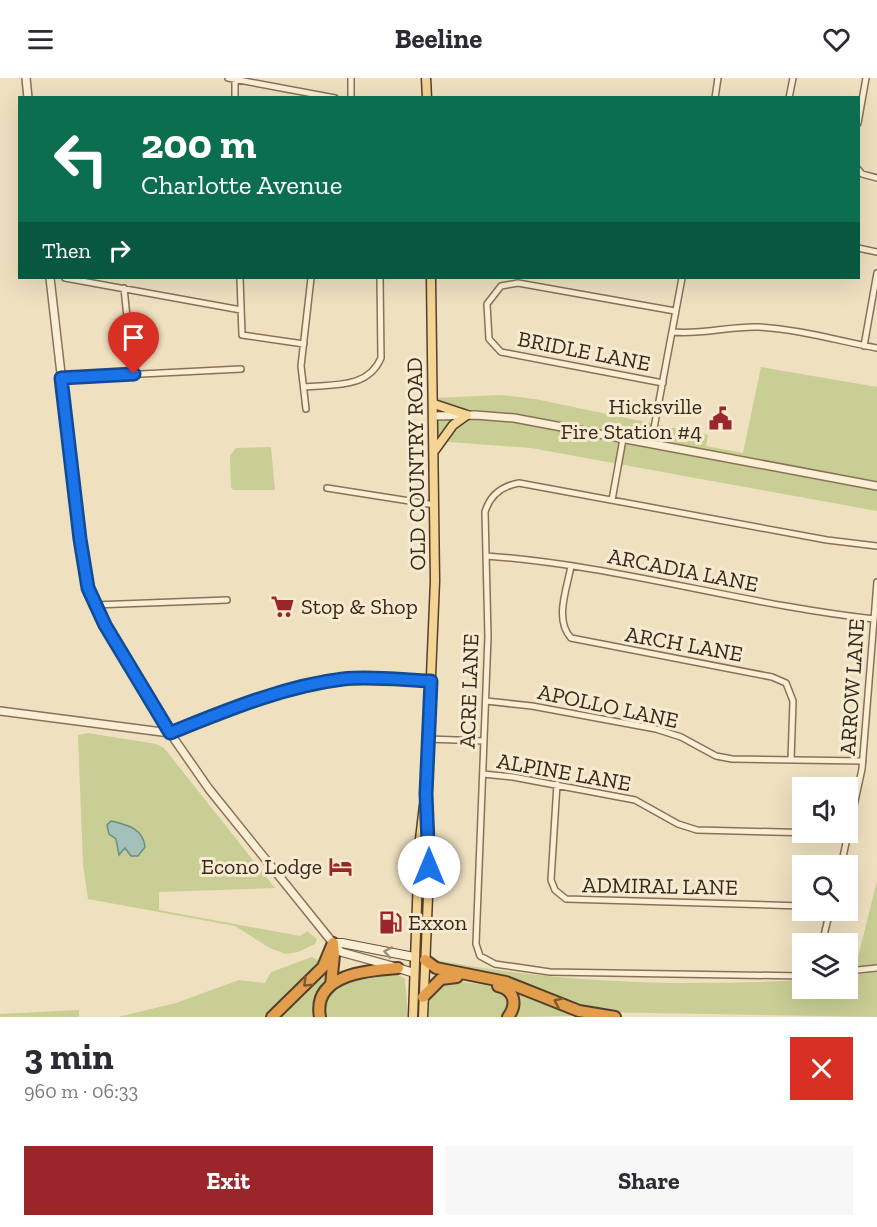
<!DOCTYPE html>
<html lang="en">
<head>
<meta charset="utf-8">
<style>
	:root { --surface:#fff; --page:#f7f7f7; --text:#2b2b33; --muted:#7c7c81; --accent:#9a2629 }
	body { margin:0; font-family:"Zilla Slab",serif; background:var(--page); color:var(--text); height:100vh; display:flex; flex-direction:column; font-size:22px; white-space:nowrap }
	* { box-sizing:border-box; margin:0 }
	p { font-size:20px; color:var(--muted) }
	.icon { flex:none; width:33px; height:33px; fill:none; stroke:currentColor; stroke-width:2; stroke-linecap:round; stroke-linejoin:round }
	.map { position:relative; height:939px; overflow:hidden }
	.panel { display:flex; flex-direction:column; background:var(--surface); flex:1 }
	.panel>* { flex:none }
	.hud { position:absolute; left:18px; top:18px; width:842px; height:183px; border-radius:0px; box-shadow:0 6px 24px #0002; background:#0b6e4f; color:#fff; overflow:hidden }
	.controls { position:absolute; left:792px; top:699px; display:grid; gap:12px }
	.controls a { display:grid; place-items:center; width:66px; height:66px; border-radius:0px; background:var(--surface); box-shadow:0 6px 24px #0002; font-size:30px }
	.pin { position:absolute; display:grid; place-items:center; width:51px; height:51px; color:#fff; margin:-62px -26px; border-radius:50% 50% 50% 0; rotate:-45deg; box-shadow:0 0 6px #0007 }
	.pin .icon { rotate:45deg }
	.me { position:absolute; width:66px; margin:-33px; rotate:0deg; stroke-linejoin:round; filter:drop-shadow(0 0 4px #0008) }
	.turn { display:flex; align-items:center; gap:21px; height:126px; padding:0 24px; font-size:27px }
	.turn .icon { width:78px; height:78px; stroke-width:2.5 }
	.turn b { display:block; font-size:42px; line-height:51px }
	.then { display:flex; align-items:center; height:57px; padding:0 24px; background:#0003; gap:12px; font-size:22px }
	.round { display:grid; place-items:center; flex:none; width:63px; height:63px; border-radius:0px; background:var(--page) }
	.overview { display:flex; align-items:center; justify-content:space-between; height:102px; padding:0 24px }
	h1 { font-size:36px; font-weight:700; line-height:45px }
	.action { display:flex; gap:12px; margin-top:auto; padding:12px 24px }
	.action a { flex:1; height:69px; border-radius:0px; background:var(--accent); color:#fff; font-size:24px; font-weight:700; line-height:69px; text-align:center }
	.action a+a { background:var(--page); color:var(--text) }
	header { display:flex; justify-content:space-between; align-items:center; height:78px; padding:0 24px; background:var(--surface); font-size:27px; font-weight:700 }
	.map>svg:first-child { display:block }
	.green { fill:#c8ce94 }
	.water { fill:#a3c1b8; stroke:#6a8f85; stroke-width:1.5 }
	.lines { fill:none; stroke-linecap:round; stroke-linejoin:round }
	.minor-casing { stroke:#897158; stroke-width:8 }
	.tertiary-casing { stroke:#897158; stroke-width:10 }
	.secondary-casing { stroke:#6b523b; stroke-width:10 }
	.primary-casing { stroke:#563f2c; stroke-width:11 }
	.motorway-casing { stroke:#563f2c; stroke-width:14 }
	.minor { stroke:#faeed4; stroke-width:5 }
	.tertiary { stroke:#faeed4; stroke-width:7 }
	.secondary { stroke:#faeed4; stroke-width:8 }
	.primary { stroke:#f4d596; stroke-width:8 }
	.motorway { stroke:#e29d4d; stroke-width:10 }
	.oneway { stroke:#998c78 }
	.oneway2 { stroke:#7c5730 }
	.route-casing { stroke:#114b97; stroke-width:15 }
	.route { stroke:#1a73e8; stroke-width:10 }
	.labels { text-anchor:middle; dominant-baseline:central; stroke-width:6; stroke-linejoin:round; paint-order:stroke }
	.street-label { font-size:22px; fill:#38291c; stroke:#f6ead0 }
	.poi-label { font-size:22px; fill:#38291c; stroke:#f6ead0; text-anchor:end }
</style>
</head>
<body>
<header><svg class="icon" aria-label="menu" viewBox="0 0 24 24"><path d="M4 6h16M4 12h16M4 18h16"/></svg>Beeline<svg class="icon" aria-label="heart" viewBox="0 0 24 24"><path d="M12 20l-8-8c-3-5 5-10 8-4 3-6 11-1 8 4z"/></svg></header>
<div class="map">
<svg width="877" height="939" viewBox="0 0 877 939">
	<rect width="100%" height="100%" fill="#efe0c0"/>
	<!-- green -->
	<path class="green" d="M761,289L877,309V433L531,370L436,363L435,320L502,317L535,321L708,357L706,368L743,375Z
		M271,369L275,412H234L231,410L230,378L236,370Z
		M88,655L156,666L164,670L275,810L159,814V832L300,858L307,853L317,861L315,866L298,874L286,876L270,870L235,848L88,821L83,786L78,657Z
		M877,803V888L855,891Z
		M312,879L320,883L319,888L267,939H118L176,925L239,902L265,905L271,894Z
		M431,881C553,905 679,909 802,902V910H848V898L877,894V939L597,934L436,888Z
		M326,891H329L321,911L316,939H278Z
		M392,893L405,901L408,939H324L327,915L345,901Z
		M450,902L498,909L511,923L503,939H427C428,919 433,912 450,902Z
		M513,911L572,935V938L511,939Z
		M79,932V939H0V936Z"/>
	<!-- water -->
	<path class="water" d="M111,743C127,747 143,750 145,769L138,778H131L125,770L119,777L116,761L109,756L107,747Z"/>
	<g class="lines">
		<defs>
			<path id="minor" d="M228,0L335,20
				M351,0V20
				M235,1V20
				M715,20L718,0
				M789,20L793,0
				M858,45L866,0
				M858,91L862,96L877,100
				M858,170L877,174
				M65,200L241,232
				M240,200L242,257L304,266
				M124,210L128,249
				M673,254C702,257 729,248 759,249C798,251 839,263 877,270
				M864,268L877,195
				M61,300L241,291
				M663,305L501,274L489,261L487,226L501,208L518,205L675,233
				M304,309C333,306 368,311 381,280L380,200
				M306,331L301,288L311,200
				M651,366L682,200
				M327,410L435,427
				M612,422L623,361
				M486,478C617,487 744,527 874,541
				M571,488C567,511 554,541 571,560L772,599L786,605L793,623L791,682
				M94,527L227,522
				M486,623L532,628L656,651L681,659L716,678L732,681L863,683
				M428,661L484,663
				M483,696L513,699L635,722L678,746L697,752L817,755L848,761
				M557,706L551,802L555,812L566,821L802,828
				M841,788L862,691L877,504
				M822,866L830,832
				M848,893L877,890
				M802,898L550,894L495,886L480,878L476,866L488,559L485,434C490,417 502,408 519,405L827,462L877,468"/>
			<path id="tertiary" d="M26,0L28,20
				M50,200L83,487L94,527L170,655L209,711L333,865L341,874L392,888
				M434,338L475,337L514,340L877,408
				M0,633L170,655L235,630L315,605L346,601L431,603"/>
			<path id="secondary" d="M333,865H342L414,879
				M398,890L414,895"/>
			<path id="primary" d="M426,0L427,20
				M434,326L467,337
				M435,372L453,347L467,337
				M413,939L419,770L424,727
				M423,939L430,770L426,716L435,503L431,200"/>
			<path id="motorway" d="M425,882L436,890L506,904L579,933L615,939
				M331,907L334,877L333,866
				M498,908C514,911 518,926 508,939
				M423,919L441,901L457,899
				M272,939L323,889L333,865
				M320,939C312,896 369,892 398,890"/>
		</defs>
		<!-- minor casing -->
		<use href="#minor" class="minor-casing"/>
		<!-- tertiary casing -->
		<use href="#tertiary" class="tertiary-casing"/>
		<!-- secondary casing -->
		<use href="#secondary" class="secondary-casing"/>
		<!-- primary casing -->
		<use href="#primary" class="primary-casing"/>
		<!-- motorway casing -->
		<use href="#motorway" class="motorway-casing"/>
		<!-- minor -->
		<use href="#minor" class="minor"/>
		<!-- tertiary -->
		<use href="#tertiary" class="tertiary"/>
		<!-- secondary -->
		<use href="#secondary" class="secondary"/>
		<!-- primary -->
		<use href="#primary" class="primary"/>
		<!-- motorway -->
		<use href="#motorway" class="motorway"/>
	</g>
	<!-- one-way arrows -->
	<defs><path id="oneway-chevron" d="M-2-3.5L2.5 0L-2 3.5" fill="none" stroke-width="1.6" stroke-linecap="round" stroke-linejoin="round" transform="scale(1.5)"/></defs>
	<use class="oneway" href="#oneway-chevron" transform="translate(388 874) rotate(-169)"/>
	<g class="oneway2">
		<use href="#oneway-chevron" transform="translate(307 905) rotate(135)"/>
		<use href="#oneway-chevron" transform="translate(558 924) rotate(-156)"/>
	</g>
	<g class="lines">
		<defs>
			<path id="route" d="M134,296L61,300L80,461L88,510L105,547L170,655C225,633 284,608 343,601C371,598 403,602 431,603L426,716L429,789"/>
		</defs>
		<!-- route casing -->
		<use href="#route" class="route-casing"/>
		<!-- route -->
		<use href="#route" class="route"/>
	</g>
	<!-- icons -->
	<defs>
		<symbol id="civic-bare" viewBox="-9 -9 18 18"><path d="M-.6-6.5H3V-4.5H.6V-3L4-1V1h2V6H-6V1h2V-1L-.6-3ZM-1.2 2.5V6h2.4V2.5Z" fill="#9a2629" stroke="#f6ead0" stroke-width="2.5" paint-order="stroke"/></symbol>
		<symbol id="supermarket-bare" viewBox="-9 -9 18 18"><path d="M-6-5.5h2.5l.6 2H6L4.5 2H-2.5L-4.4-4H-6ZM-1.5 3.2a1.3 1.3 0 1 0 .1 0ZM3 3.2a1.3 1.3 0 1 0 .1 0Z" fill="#9a2629" stroke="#f6ead0" stroke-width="2.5" paint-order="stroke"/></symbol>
		<symbol id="hotel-bare" viewBox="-9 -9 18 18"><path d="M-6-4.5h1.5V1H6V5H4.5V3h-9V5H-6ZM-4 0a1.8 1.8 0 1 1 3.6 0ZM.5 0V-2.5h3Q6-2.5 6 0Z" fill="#9a2629" stroke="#f6ead0" stroke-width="2.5" paint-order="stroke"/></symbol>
		<symbol id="fuel-bare" viewBox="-9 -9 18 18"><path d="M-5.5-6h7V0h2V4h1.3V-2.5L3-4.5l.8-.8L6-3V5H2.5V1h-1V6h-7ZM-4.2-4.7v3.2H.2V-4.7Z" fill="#9a2629" stroke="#f6ead0" stroke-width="2.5" paint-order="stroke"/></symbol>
	</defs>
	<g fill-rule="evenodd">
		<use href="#civic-bare" x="704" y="324" width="33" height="33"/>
		<use href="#supermarket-bare" x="266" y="512" width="33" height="33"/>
		<use href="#hotel-bare" x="324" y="772" width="33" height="33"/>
		<use href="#fuel-bare" x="374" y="828" width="33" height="33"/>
	</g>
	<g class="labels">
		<!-- street labels -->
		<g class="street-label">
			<text transform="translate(584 273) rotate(11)">BRIDLE LANE</text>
			<text transform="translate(416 386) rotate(-91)">OLD COUNTRY ROAD</text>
			<text transform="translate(683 492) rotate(11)">ARCADIA LANE</text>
			<text transform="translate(684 566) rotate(10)">ARCH LANE</text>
			<text transform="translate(852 609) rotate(-86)">ARROW LANE</text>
			<text transform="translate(469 613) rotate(-88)">ACRE LANE</text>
			<text transform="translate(608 628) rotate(12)">APOLLO LANE</text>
			<text transform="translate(564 694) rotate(10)">ALPINE LANE</text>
			<text transform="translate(660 808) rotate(1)">ADMIRAL LANE</text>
		</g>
		<!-- poi labels -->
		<g class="poi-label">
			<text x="702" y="328">Hicksville<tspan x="702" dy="25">Fire Station #4</tspan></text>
			<text x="301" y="528" text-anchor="start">Stop &amp; Shop</text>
			<text x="322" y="788">Econo Lodge</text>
			<text x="408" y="844" text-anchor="start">Exxon</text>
		</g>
	</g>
</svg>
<div class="controls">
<a><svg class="icon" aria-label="sound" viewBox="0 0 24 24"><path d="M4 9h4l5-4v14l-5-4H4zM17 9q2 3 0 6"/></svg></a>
<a><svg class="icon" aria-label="search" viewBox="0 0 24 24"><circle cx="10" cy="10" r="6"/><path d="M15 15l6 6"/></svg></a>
<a><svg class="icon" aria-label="layers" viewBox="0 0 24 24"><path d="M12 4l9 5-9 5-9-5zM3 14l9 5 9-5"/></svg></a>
</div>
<div class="pin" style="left:134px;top:296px;background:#d93025"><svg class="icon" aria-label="arrive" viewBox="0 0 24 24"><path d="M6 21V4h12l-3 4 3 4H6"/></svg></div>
<svg class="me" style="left:429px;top:789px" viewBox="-20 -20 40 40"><circle r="19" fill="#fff"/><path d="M0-13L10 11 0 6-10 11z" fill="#1a73e8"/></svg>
<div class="hud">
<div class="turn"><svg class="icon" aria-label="left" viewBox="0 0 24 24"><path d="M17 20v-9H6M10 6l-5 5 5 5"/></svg><div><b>200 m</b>Charlotte Avenue</div></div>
<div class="then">Then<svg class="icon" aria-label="right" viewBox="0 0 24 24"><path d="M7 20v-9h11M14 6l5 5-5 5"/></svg></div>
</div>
</div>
<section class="panel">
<div class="overview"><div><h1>3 min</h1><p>960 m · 06:33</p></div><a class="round" style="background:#d93025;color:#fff"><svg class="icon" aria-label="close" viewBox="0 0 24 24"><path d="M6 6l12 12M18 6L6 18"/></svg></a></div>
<div class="action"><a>Exit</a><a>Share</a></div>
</section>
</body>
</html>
